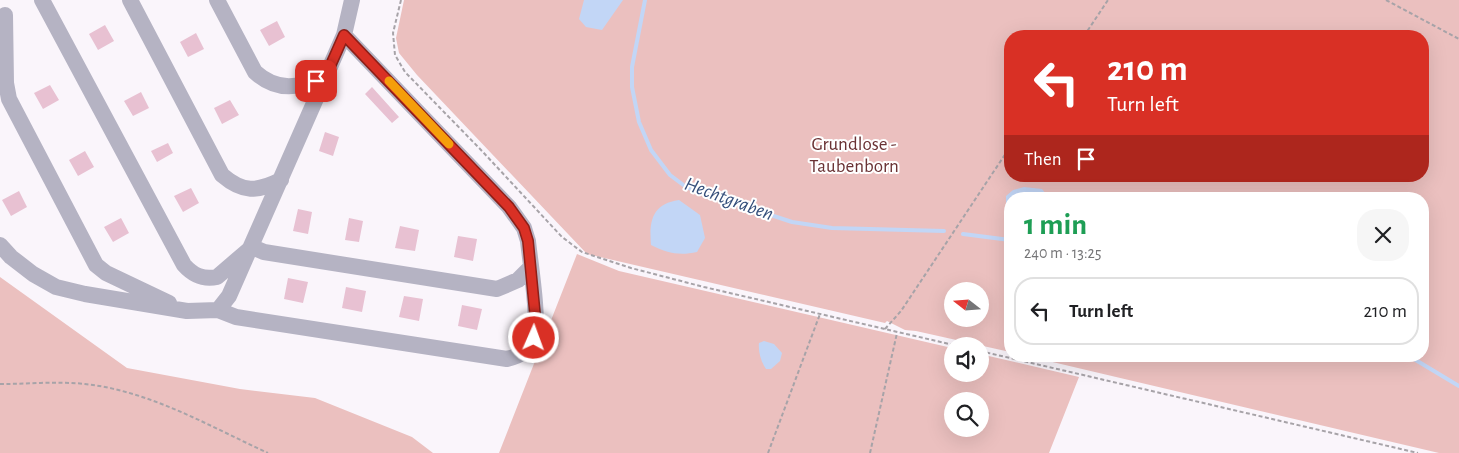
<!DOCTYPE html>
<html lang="en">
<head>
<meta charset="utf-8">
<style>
	:root { --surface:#fff; --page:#f6f6f6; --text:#202124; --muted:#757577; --line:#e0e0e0 }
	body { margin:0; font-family:"Alegreya Sans",sans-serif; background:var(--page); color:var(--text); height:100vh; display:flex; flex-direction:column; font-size:19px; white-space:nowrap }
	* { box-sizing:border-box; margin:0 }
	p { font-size:16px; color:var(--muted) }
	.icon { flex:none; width:28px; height:28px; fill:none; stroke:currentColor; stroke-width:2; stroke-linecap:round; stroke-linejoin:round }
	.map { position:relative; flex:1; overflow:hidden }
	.drawer { position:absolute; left:1004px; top:192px; width:425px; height:170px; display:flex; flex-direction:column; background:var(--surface); border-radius:20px; box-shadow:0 5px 20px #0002 }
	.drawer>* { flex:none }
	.top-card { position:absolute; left:1004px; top:30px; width:425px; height:152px; border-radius:20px; box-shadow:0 5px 20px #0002; background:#d93025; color:#fff; overflow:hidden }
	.needle { width:32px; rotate:287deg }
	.controls { position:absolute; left:944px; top:282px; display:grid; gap:10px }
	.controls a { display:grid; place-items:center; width:45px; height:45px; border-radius:50%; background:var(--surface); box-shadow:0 5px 20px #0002; font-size:25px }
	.pin { position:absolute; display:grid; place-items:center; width:42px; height:42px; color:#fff; margin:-21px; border-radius:10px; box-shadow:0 2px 8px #0006 }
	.me { position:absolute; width:55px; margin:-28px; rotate:2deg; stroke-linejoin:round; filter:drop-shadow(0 0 4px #0008) }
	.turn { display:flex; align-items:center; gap:18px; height:105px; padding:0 20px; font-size:22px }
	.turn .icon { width:65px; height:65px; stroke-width:2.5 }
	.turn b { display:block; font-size:35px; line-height:42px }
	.then { display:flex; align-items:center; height:48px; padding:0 20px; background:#0003; gap:10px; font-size:19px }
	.round { display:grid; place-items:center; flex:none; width:52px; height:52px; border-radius:20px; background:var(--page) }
	.head { display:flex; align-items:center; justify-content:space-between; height:85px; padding:0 20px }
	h1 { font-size:30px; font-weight:700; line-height:38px; color:#1e9e55 }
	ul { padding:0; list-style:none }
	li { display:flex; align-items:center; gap:15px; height:68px; margin:0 10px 8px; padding:0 10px; border:2px solid var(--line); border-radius:20px }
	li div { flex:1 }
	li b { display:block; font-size:19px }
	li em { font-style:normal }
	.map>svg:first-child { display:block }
	.green { fill:#ebc0bf; fill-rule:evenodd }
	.water { fill:#c2d6f6 }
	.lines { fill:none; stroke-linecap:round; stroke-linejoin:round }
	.stream { stroke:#c2d6f6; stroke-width:4 }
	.building { fill:#e8c1d2 }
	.path { stroke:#a7a3a8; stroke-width:2; stroke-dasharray:4 2.5; stroke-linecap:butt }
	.minor { stroke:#b5b3c3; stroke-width:16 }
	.route-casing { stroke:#8d1f18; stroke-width:12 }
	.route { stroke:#d93025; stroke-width:9 }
	.slow { stroke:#f59e0b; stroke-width:9 }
	.labels { text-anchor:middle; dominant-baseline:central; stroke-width:4; stroke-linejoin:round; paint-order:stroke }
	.park-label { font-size:19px; fill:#6a3234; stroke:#fff }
	.water-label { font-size:20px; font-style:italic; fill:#344e7a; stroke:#fff }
</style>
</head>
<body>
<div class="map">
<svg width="1459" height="453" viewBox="0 0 1459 453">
	<rect width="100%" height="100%" fill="#faf5fb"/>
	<!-- green -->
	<path class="green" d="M404,0H1459V453H1439L1027,356H1422V199H1010V352L916,331L905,330L887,321L885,323L587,254L417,75L399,53L396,38ZM1010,36H1422V176H1010ZM952,291H980V319H952Z
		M577,254L619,271L952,348V374H980V354L1079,377L1049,453H499ZM952,401H980V429H952Z
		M0,277L127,368L240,389L315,398L412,437L433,453H0Z"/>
	<!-- water -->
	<path class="water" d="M584,0H623L602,30L586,27L579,19Z
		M1024,187L1042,189L1050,199H1010V206L1006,203V196L1013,190Z
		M679,200L700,215L705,238L697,252C679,256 667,253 651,245C649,221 652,204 679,200Z
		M764,341L774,344L782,353L780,361L771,369H766C761,362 758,351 759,343Z"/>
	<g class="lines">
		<!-- stream -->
		<path class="stream" d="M645,0L632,67V87L639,122L651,150L670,175L686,187L792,222L832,228L944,231
			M963,234L1010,240
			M1409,356L1459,386"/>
	</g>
	<!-- building -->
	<path class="building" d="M277,21L285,37L269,46L260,30Z
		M105,25L114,41L98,50L89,34Z
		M196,33L204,49L188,57L180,42Z
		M50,85L59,100L43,109L34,93Z
		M372,87L399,117L392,123L365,94Z
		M141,92L149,108L133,116L124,101Z
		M230,100L239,115L222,124L214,108Z
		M325,132L339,137L333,156L319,151Z
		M168,143L173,153L157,162L151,151Z
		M85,151L94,167L78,176L69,160Z
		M191,188L199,203L183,212L174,196Z
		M19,191L27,207L11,216L2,200Z
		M298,209L312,212L308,234L293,231Z
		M121,218L129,233L113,242L104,227Z
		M349,218L363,221L359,242L345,240Z
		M400,226L419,230L415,251L395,248Z
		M458,236L477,239L473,261L454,257Z
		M288,278L308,282L303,303L284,299Z
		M346,287L366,291L362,312L342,308Z
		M404,296L423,299L419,321L399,317Z
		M462,305L482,309L477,330L458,326Z"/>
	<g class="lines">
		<!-- path -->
		<path class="path" d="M401,0L393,33L395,55L405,72L482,151L562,237L582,252L631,268L704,287L958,346
			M1386,0L1459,39
			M1084,36L1108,0
			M885,329L901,311L1010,147
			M980,351L1418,453
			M0,384C28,384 57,381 85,384C150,391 209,426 268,453
			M768,453L820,314
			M870,453L897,333"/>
		<!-- minor -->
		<path class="minor" d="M42,0L184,265C193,275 203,280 217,277L252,247L264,252L497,289L518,280L531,267
			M130,0L222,175C243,193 257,192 281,180
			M217,0L255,72C278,93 299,87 325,78
			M5,15L6,83L9,99L96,265L106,273L169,303
			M0,245L11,257L33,274L56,287L85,294L187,311L218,310L229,296L344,35L352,0
			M218,310L236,317L507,359C519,356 530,351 534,339C540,323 530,261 528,241L524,228L509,207L344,35"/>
	</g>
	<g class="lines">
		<defs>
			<path id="route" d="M316,81L325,78L344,35L509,207L524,228L528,241L536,324L534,338"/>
		</defs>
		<!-- route casing -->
		<use href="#route" class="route-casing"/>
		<!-- route -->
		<use href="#route" class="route"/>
		<!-- slow -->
		<path class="slow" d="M389,81L449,144"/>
	</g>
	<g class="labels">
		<!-- park labels -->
		<g class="park-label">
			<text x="854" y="144">Grundlose -<tspan x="854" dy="22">Taubenborn</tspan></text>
		</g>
		<!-- water labels -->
		<g class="water-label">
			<text transform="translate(729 199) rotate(20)">Hechtgraben</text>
		</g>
	</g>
</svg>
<div class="controls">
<a><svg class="needle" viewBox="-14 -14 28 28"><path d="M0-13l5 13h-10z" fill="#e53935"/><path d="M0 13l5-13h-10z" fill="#757577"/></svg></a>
<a><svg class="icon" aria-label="sound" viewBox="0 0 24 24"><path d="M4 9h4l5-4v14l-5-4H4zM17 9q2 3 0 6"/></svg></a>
<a><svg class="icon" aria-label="search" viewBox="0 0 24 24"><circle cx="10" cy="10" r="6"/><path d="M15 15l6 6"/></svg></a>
</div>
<div class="pin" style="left:316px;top:81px;background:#d93025"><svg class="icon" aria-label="arrive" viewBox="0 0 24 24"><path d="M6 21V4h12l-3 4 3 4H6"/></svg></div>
<svg class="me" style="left:534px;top:338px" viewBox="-20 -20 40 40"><circle r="17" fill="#d93025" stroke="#fff" stroke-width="3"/><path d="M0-11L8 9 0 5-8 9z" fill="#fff"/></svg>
<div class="top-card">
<div class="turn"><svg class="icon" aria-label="left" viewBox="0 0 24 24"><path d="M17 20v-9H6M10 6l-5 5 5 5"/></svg><div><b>210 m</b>Turn left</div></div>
<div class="then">Then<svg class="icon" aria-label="arrive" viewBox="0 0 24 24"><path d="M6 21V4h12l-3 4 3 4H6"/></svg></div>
</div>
<section class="drawer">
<div class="head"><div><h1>1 min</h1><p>240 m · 13:25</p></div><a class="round"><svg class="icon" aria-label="close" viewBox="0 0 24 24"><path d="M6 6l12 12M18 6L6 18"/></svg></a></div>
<ul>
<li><svg class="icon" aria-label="left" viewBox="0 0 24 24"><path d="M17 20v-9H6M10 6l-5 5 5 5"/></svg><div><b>Turn left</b></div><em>210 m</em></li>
</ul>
</section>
</div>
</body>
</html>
